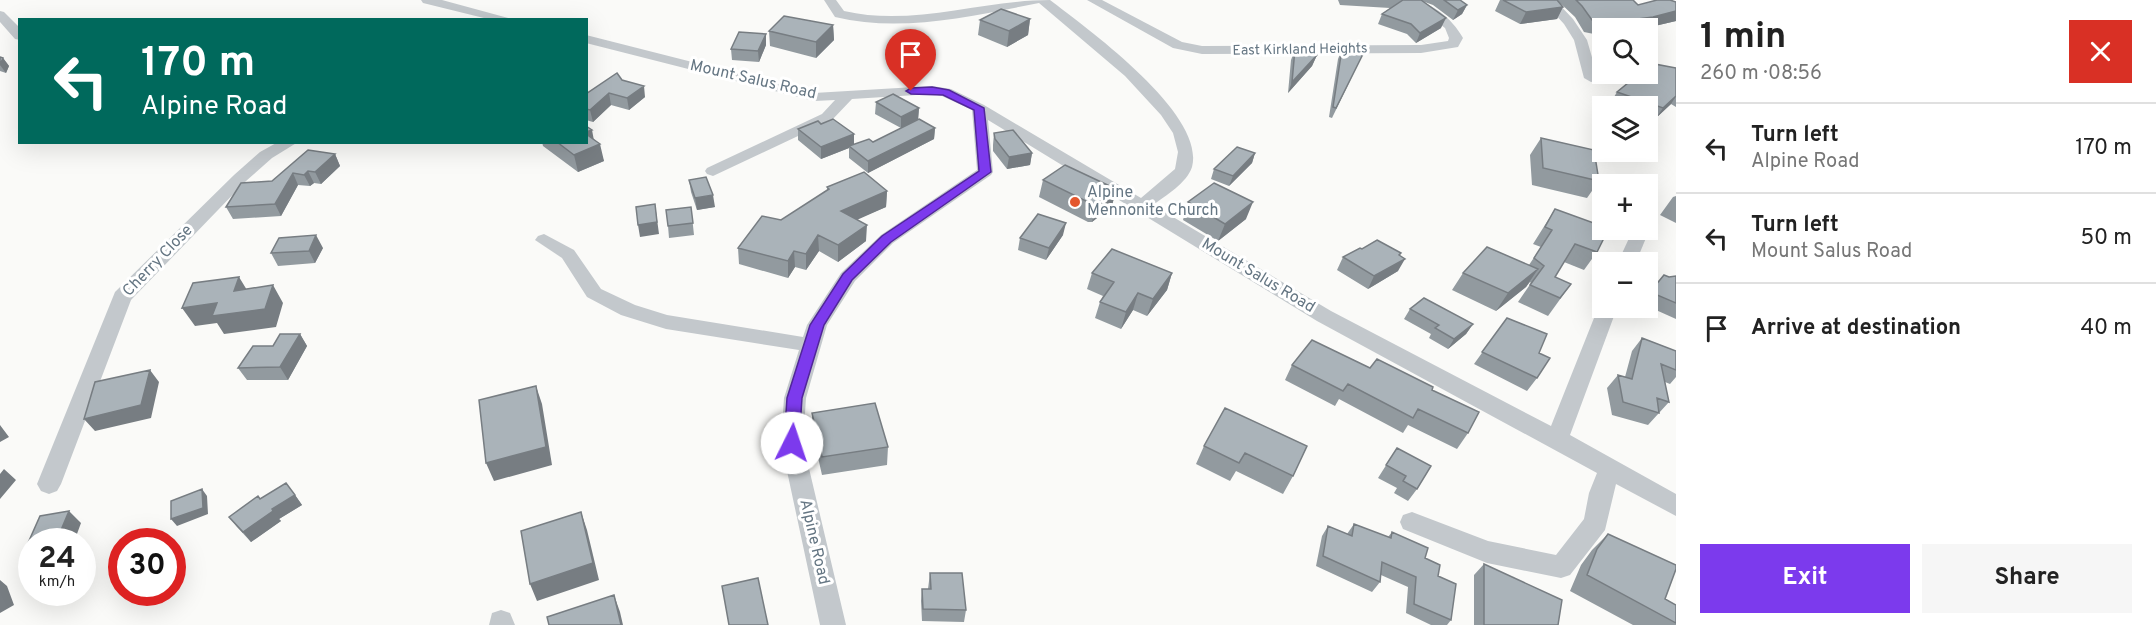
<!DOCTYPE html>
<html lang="en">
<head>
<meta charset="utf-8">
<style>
	:root { --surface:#fff; --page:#f6f6f6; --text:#222; --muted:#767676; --line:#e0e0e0; --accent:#7c3aed }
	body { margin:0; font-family:Overpass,sans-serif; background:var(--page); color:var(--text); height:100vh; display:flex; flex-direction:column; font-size:22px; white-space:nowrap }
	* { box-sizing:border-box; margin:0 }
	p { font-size:20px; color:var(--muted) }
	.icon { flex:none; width:33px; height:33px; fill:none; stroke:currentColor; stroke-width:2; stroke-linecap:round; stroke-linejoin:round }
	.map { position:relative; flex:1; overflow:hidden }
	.sheet { display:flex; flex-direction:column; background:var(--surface); width:480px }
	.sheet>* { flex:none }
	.banner { position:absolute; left:18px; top:18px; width:570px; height:126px; border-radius:0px; box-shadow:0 6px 24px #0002; background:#00695c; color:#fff; overflow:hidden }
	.buttons { position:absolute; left:1592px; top:18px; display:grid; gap:12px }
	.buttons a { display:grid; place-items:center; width:66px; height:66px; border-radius:0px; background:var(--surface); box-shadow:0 6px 24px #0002; font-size:30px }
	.speed { position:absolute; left:18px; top:528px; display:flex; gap:12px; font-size:30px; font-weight:700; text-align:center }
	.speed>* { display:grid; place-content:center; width:78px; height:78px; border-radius:50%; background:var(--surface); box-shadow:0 6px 24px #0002; line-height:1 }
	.speed small { font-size:15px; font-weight:400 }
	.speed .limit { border:9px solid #d22; background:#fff; color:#111 }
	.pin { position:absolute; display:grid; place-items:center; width:51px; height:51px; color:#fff; margin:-62px -26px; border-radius:50% 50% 50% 0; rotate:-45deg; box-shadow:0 0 6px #0007 }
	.pin .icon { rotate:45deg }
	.me { position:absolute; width:66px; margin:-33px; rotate:4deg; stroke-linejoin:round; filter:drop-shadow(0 0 4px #0008) }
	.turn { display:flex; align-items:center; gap:21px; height:126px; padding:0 24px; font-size:27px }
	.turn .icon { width:78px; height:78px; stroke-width:2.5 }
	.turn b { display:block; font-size:42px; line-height:51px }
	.round { display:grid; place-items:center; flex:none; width:63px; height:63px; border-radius:0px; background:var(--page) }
	.headline { display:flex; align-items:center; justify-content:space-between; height:102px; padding:0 24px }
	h1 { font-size:36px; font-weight:700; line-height:45px }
	.button { display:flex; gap:12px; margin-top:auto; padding:12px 24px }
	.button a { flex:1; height:69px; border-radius:0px; background:var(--accent); color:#fff; font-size:24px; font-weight:700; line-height:69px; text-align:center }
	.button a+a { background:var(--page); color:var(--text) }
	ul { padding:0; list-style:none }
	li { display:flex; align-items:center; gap:18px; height:90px; padding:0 24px; border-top:2px solid var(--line) }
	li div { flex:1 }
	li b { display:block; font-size:22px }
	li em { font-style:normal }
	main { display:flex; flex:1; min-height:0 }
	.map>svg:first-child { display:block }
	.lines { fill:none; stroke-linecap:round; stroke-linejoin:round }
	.minor { fill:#c3c8cc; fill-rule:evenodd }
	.wall { fill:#929a9f }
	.shaded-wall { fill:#777d82 }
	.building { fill:#aab3b9; stroke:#777d82; stroke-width:1.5 }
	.route { fill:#7c3aed; stroke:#51269a; stroke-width:1.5 }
	.poi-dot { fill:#e4572e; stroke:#fff; stroke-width:2 }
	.labels { text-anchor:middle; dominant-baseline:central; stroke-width:6; stroke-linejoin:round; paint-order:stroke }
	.far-street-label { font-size:14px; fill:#657683; stroke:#fff }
	.street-label { font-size:16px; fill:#657683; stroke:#fff }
	.poi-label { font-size:16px; fill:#657683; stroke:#fff; text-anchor:start }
</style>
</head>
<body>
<main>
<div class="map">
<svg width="1676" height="625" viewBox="0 0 1676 625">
	<rect width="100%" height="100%" fill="#fafaf8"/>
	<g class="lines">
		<!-- minor -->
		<path class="minor" d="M421,0H442L516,20H492L423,3Z
			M824,0H836L844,11C913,27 981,0 1050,0C1089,30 1206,114 1192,167C1187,183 1165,196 1153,205L1331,311L1551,426L1598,308L1602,303V308H1617L1570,435L1676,494V516L1616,484L1605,530L1570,575L1561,578L1487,563L1403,529L1400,522L1403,515L1412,512L1488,541L1556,555L1584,519L1589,493L1597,473L1317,321L988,120L993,172L991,175L893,243L855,281L827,325L806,398L803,443L846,625H820L781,443L784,398L799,350L666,329L621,315L587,297L562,258L535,240L538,236L544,234L574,250L601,289L635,305L667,315L803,337L807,325L841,273L881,235L977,170L972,110L942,96L932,94L852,99L832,120L713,176L707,174L705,171L707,168L822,114L835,100L814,101L586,43V35L814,93L932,86L951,89L984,105L1141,198L1175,169L1178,152L1173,133L1161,115L1125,76L1039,3C972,16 902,33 835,17Z
			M1087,0H1102L1182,42L1202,46L1421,45L1448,41L1449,38L1445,28L1407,0C1430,0 1452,18 1463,38L1458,47L1421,53L1202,54L1173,48Z
			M1542,0H1555L1573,19L1587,40L1598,78L1596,81L1591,82L1584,78L1574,40L1564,24Z
			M0,11L4,12L20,28V40L15,39L0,22Z
			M278,142H298L272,158L246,181L131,300L61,484L57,491L49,494L41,491L37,484L115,292L234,175L260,152Z
			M1637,232L1643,234L1646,238L1636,262H1618L1631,234Z
			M501,610L510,613L515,625H489L492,613Z"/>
	</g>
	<!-- wall -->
	<path class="wall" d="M1338,0H1460L1467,5L1462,14L1453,20L1433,5L1422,1L1441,28L1416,43L1407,34L1378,24L1382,14L1390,8L1340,5Z
		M1500,0H1557L1563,7L1557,19L1520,24L1495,11Z
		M1557,0H1633L1638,5L1676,21L1646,28H1602V35H1599L1584,32L1575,17Z
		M1030,19L1028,35L1007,47L978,35L980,20Z
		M833,25L834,40L816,58L770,46L769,31Z
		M766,34V45L759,62L732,60L731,49Z
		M1295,49L1317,55L1312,66L1288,93L1291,60Z
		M1342,49L1363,54L1332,118L1329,117L1338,59Z
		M0,57L3,58L9,66L6,73L0,71Z
		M1655,64L1676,68V107L1671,104L1656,118L1647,115V106H1623L1611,102L1617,92L1629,82H1616V74H1647Z
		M622,80L645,97L629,110L611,105L593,122L586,120V94Z
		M876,102L919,108L918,120L935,128L934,139L868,173L849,158V148L821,159L798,140V129L854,144L873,142L901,128L875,114Z
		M994,133L1032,153L1030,165L1007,169L993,151V145Z
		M1541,138L1599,181L1587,198L1532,185L1530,155Z
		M594,139L604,161L578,172L543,146L542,142H586Z
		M1255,153L1252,163L1229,186L1211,179L1214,169Z
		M335,154L340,166L321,184L314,183L310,186L298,185L281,216L233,219L226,207L272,181Z
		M689,180L715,207L697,210L691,192Z
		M1043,180L1116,189L1112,206L1092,222H1088L1039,197Z
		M827,187L887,191L886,207L857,219L866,241L838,262L819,251L806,270L795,267L788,278L739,264L738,248L827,191Z
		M1676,196V223L1660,215L1673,197Z
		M1188,202L1246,219L1218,241L1183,220Z
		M691,207L694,235L669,238L668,226Z
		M1555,209L1597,252L1584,270L1564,262L1555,277L1571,284L1548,316L1518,302L1531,283L1530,282L1526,287L1496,311L1452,290L1463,273L1529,265L1541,247L1533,244Z
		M1063,235L1046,260L1018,250L1020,238Z
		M323,248L315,263L278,266L271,253Z
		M1362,249L1400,256L1398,271L1368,289L1337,270L1343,257Z
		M1092,273H1172L1167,290L1147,316L1133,310L1121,329L1095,318L1100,302L1103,296L1087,289Z
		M1664,275L1669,277L1676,276V319L1647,306V295Z
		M1410,309L1473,324L1466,334L1448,349L1429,338L1431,334L1404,319Z
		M1507,318L1539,353L1537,378L1527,391L1474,364Z
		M300,334L307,346L288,380H247L238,368Z
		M1642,338L1676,351V377L1670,384L1665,382L1669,402L1648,425L1612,415L1607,388L1618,375L1625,377L1632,351Z
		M1292,365L1370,368L1432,390L1468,433L1457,449L1408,425L1403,433L1339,399L1335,406L1285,380Z
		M812,413L888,447L887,465L822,475L812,431Z
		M1204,446H1307L1293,476L1283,494L1236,471L1230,481L1196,464Z
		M1397,448L1417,489L1408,501L1394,493L1397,488L1378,478Z
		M295,495L302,505L279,519L281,521L251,542L237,527L229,517L260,499Z
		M1354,524L1388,537L1392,532L1425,558L1438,576L1451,620L1447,625H1431L1406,613L1408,587L1381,575L1380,582L1372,592L1316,566L1322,536L1328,526L1347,534Z
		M1608,534L1665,599L1676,605V625H1633L1570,591L1581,565L1592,550Z
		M1484,564L1558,625H1474V575Z
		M930,573L966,610L964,622L922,621L921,601L922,589H928Z"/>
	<!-- shaded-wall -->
	<path class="shaded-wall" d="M1467,5L1462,14L1453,20L1458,10Z
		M1563,7L1557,19L1520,24L1526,12Z
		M1676,11V21L1646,28H1603L1607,23Z
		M1446,18L1441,28L1416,43L1420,33Z
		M1030,19L1028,35L1007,47L1009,31Z
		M833,25L834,40L816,58V42Z
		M766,34V45L759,62L758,51Z
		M1317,55L1312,66L1288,93L1292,82Z
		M3,58L9,66L6,73L0,65Z
		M644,86L645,97L629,110L627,98Z
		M609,93L611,105L593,122L590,110Z
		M1676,96L1671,104L1656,118L1663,108Z
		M919,108L918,120L901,128V117Z
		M935,128L934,139L868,173V161Z
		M592,130L595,146L600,144L604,161L578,172L574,155L586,141V132Z
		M854,134V146H849V148L821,159V147Z
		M1032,153L1030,165L1007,169L1009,157Z
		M1255,153L1252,163L1229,186L1233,176Z
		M335,154L340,166L321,184L315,172Z
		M308,171L314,183L310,186L304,175Z
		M293,173L298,185L281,216L275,204Z
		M1116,189L1112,206L1092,222L1096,204Z
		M887,191L886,207L841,227V211Z
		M713,195L715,207L697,210L695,198Z
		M1253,202L1246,219L1218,241L1225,224Z
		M655,204L659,234L640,237L638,225Z
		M1066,223L1063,235L1046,260L1049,248Z
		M867,225L866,241L838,262V245Z
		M316,235L323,248L315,263L309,251Z
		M818,235L819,251L806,270V254Z
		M794,251L795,267L788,278V261Z
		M1401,253L1395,264L1405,259L1398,271L1368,289L1374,276Z
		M1538,269L1526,287L1496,311L1508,293Z
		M1172,273L1167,290L1147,316L1153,299Z
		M239,277L250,295L234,291Z
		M273,285L283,303L276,327L224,334L217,323L195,326L182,308Z
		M1138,293L1133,310L1121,329L1126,312Z
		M1473,324L1466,334L1448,349L1454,339Z
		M300,334L307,346L288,380L280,367Z
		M150,370L159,382L151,418L95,431L84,419Z
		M536,386L542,404L552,465L494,481L486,463Z
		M0,425L9,437L0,442Z
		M4,469L16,480L0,499V474Z
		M202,489L207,496L208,514L177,526L171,519Z
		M295,495L302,505L279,519L281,521L251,542L243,532L272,509Z
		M69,511L81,523L74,542H56Z
		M581,512L587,530L599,580L537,601L530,584Z
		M32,551V559L24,552Z
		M0,580L7,586L14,605L0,613Z
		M614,595L620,612L623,625H621Z"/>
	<!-- building -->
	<path class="building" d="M1403,0H1421L1446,18L1420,33L1411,24L1382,14Z
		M1444,0H1460L1467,5L1458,10Z
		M1503,0H1557L1563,7L1526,12Z
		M1576,0H1633L1638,5L1657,0H1670L1676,2V11L1653,17L1607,23L1592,20L1582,6Z
		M1001,9L1030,19L1009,31L980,20Z
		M784,16L833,25L816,42L769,31Z
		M739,32L766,34L758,51L731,49Z
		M1295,49L1317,55L1292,82Z
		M1342,49L1363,54L1336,108L1333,107Z
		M1647,49L1654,51L1655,64L1676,68V96L1663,108L1617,92L1639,74H1647Z
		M0,57L3,58L0,65Z
		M617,73L622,80L644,86L627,98L609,93L590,110L586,109V94Z
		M893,94L919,108L901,117L876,102Z
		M833,119L854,134L821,147L798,129L818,121L821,124Z
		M919,119L935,128L868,161L849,146L869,139L873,142Z
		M586,126L592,130L586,132Z
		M1013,130L1032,153L1009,157L995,139L994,133Z
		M586,134L600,144L574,155L557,142H586Z
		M1541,138L1594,150L1599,181L1543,168Z
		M1237,147L1255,153L1233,176L1214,169Z
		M308,150L335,154L315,172L308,171L304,175L293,173L275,204L226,207L241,183L272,181Z
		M1065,165L1116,189L1096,204H1092L1043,180Z
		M864,172L887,191L841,211L867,225L838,245L818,235L806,254L794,251L788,261L738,248L762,216L781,220L829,189L827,187Z
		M706,177L713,195L695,198L689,180Z
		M1214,183L1253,202L1225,224L1188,202Z
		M655,204L657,222L638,225L636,207Z
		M691,207L693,223L668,226L666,210Z
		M1555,209L1602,226V230H1608L1597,252L1575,244L1555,277L1571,284L1560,298L1530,285L1544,266L1534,258L1552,230L1545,227Z
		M1038,214L1066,223L1049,248L1020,238Z
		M316,235L309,251L271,253L279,238Z
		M1377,240L1401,253L1399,255L1405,259L1374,276L1343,257L1360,248L1362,249Z
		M1487,247L1538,269L1508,293L1463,273Z
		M1112,249L1172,273L1153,299L1138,293L1126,312L1100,302L1114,282L1092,273Z
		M1664,275L1669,277L1676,276V303L1650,292Z
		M239,277L234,291L273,285L265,309L212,316L217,303L182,308L193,283Z
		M1424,298L1473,324L1454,339L1435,328L1439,325L1410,309Z
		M1507,318L1547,334L1539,353L1550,358L1537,378L1482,352Z
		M280,334H300L280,367L238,368L253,346H273Z
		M1642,338L1676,351V370L1661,364L1669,402L1657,398L1659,413L1623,402L1618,375L1632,379Z
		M1312,340L1370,368L1377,359L1433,387L1432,390L1479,412L1468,433L1418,409L1413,418L1348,384L1343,391L1292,365Z
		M150,370L141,405L84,419L95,382Z
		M536,386L546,447L486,463L479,400Z
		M875,403L888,447L822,457L812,413Z
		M1225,408L1307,446L1293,476L1245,453L1239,463L1204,446Z
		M1397,448L1431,466L1417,489L1403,481L1406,476L1386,465Z
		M286,483L295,495L272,509L273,511L243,532L229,517L258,496L260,499Z
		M202,489L203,508L171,519V501Z
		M69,511L56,542H32V551L24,552L40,516Z
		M581,512L593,563L530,584L521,531Z
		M1354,524L1391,538L1392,532L1428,548L1425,558L1440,565L1438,576L1456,584L1451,620L1414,604L1416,577L1382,562L1380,582L1323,556L1328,526L1352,536Z
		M1608,534L1676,565V569L1665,599L1676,605V623L1587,575L1597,549Z
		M1484,564L1562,600L1558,625H1484Z
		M930,573H962L966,610L923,609L922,589H931Z
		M758,578L768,625H729L722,586Z
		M614,595L621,625H549L547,617Z"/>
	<!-- route -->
	<path class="route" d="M932,87L949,90L984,108L991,172L891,242L852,280L824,325L802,398L799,443L797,448L792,450L786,448L784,443L787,398L810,325L843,274L882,236L979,171L974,110L943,95L911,94L906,91L911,88Z"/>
	<!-- markers -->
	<circle class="poi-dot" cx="1075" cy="202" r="6"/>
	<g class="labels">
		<!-- far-street labels -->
		<g class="far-street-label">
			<text transform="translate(1300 50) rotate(-1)">East Kirkland Heights</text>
		</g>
		<!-- street labels -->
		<g class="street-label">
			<text transform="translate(753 80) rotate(13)">Mount Salus Road</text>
			<text transform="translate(158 261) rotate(-46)">Cherry Close</text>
			<text transform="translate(1258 276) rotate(31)">Mount Salus Road</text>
			<text transform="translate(814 542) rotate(77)">Alpine Road</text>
		</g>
		<!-- poi labels -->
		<g class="poi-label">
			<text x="1087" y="193">Alpine<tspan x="1087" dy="18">Mennonite Church</tspan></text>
		</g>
	</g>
</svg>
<div class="buttons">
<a><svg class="icon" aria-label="search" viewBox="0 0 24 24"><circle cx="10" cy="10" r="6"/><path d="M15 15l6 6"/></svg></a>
<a><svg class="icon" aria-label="layers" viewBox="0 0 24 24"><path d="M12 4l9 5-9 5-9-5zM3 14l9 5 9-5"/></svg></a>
<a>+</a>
<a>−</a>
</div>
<div class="speed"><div>24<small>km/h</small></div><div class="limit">30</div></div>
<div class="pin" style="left:911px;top:91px;background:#d93025"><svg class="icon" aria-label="arrive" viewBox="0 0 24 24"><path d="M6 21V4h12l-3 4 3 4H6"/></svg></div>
<svg class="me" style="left:792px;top:443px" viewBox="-20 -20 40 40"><circle r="19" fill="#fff"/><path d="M0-13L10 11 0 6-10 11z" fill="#7c3aed"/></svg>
<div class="banner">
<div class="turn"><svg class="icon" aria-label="left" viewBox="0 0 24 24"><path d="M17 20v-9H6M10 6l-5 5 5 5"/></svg><div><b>170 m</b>Alpine Road</div></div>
</div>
</div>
<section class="sheet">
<div class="headline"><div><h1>1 min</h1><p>260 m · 08:56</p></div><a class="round" style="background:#d93025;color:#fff"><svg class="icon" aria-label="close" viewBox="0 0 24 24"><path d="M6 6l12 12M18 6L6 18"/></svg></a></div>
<ul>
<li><svg class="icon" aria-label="left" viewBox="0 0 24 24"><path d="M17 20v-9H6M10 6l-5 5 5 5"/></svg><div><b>Turn left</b><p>Alpine Road</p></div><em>170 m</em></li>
<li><svg class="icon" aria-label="left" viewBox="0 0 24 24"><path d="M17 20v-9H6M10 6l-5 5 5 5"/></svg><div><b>Turn left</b><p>Mount Salus Road</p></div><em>50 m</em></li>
<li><svg class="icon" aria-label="arrive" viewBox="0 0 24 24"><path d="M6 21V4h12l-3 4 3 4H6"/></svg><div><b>Arrive at destination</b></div><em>40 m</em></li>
</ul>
<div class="button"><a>Exit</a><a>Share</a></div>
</section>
</main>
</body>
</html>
